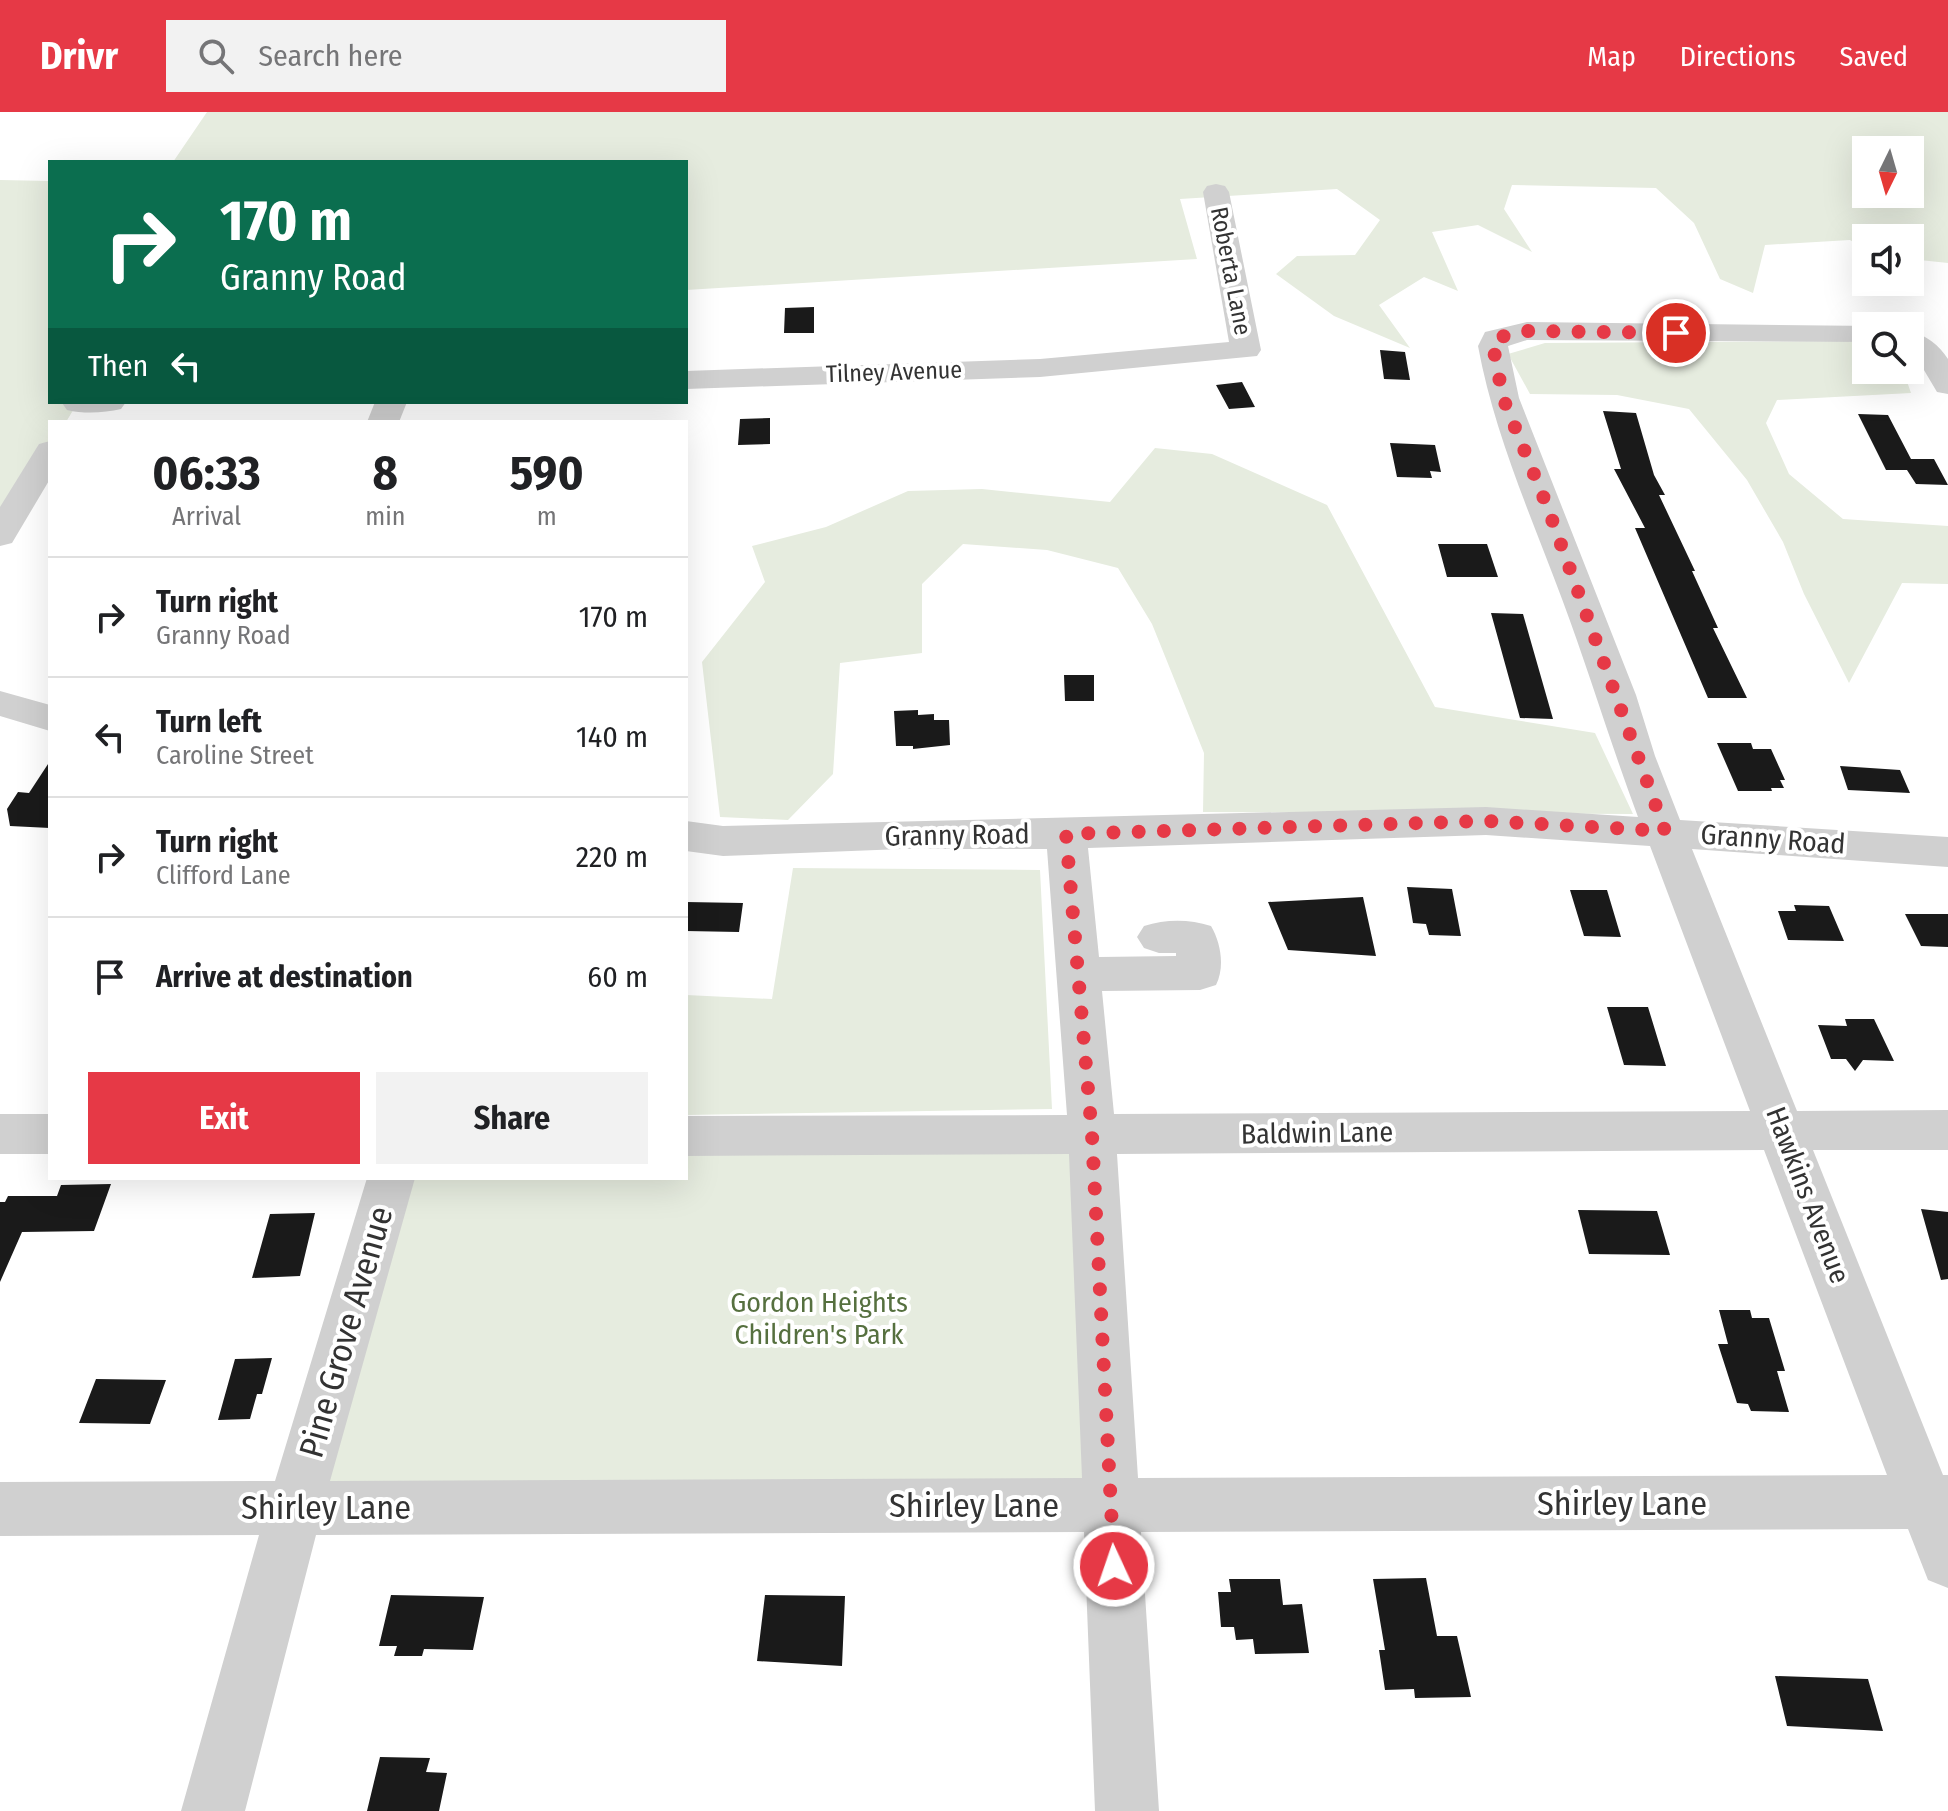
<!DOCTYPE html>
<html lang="en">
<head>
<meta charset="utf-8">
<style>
	:root { --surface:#fff; --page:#f2f2f2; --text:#202124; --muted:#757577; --line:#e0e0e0; --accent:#e63946 }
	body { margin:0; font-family:"Fira Sans Condensed",sans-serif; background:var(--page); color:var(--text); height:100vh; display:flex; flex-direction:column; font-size:30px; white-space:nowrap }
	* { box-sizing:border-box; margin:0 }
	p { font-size:26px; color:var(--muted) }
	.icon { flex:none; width:44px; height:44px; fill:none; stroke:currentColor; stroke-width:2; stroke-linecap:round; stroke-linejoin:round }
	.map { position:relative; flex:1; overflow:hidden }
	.details { position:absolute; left:48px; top:308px; width:640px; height:760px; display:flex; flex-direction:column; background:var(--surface); border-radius:0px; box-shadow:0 8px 32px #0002 }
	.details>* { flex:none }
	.guide { position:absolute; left:48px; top:48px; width:640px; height:244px; border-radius:0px; box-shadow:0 8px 32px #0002; background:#0b6e4f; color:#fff; overflow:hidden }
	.needle { width:52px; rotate:185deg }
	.tools { position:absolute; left:1852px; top:24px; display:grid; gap:16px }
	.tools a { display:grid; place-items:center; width:72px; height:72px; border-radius:0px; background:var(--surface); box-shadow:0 8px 32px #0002; font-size:40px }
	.pin { position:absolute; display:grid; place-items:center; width:68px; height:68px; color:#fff; margin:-34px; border:4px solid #fff; border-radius:50%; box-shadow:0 2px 8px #0007 }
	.me { position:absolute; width:88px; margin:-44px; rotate:357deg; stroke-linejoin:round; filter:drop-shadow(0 0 6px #0008) }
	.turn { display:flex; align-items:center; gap:28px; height:168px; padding:0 40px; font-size:36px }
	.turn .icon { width:104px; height:104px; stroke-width:2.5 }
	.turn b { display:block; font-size:56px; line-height:68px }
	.then { display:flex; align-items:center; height:76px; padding:0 40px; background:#0003; gap:16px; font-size:30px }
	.eta { display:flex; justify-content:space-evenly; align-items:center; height:136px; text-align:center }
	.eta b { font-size:48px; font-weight:700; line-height:56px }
	.cta { display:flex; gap:16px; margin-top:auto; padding:16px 40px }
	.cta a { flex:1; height:92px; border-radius:0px; background:var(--accent); color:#fff; font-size:32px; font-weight:700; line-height:92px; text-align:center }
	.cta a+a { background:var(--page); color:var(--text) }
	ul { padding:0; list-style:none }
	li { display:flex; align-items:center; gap:24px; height:120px; padding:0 40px; border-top:2px solid var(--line) }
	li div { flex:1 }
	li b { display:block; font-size:30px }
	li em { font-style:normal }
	header { display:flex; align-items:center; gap:48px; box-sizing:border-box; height:112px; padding:0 40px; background:var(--accent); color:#fff }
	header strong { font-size:38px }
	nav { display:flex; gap:44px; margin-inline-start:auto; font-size:28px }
	.search { width:560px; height:72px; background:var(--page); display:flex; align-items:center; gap:20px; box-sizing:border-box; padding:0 28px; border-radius:0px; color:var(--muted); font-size:30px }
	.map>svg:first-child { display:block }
	.green { fill:#e6ecdf; fill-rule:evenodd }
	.building { fill:#1a1a1a }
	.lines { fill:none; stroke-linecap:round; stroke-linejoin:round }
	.minor { fill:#d0d0d0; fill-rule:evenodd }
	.route { stroke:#e63946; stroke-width:14; stroke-dasharray:0 25.2 }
	.labels { text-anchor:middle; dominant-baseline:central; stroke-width:8; stroke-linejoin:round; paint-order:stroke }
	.far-street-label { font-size:24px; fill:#333; stroke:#fff }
	.street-label { font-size:28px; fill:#333; stroke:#fff }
	.park-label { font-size:28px; fill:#56703f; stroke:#fff }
	.near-street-label { font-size:34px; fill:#333; stroke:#fff }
</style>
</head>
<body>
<header>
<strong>Drivr</strong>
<div class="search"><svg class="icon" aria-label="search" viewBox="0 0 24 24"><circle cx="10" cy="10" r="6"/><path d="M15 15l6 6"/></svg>Search here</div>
<nav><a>Map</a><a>Directions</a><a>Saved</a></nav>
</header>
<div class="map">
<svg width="1948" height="1699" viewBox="0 0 1948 1699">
	<rect width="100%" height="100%" fill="#fff"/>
	<!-- green -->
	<path class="green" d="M207,0H1948V151L1910,147V126H1866V138L1850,128L1765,133L1753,181L1720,167L1694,111L1656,76L1512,73L1504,97L1532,140L1478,113L1432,120L1458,179L1424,165L1379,193L1410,236L1334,204L1276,162L1297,144L1355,143L1380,108L1337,77L1180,87L1197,147L686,178V50H173ZM1866,38H1910V82H1866Z
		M0,68L50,69V290H78L66,310H50V337L0,424Z
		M1847,229L1866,233V258H1903L1911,281L1777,288L1766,311L1789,362L1843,407L1948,414V472L1902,471L1849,571L1804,482L1783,430L1747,368L1689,297L1617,283L1530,282L1508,242L1545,231Z
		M1155,336L1212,342L1327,393L1435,595L1595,621L1633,702L1203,700L1204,641L1152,512L1118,456L1047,438L963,432L922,472V541L840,551L833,662L788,708L720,705L702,550L765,470L752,434L826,415L908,379L982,377L1110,390Z
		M793,756L1040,758L1052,997L686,1003V883L772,887Z
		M686,1037L1076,1038L1092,1377L326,1372L405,1066H686Z"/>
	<!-- building -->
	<path class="building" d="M814,195V221H784L785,196Z
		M1380,238L1405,240L1410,268L1384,267Z
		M1242,270L1255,295L1229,297L1216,273Z
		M1603,299L1636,301L1654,363L1665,383H1659L1695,459H1692L1718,516H1713L1747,586H1708L1635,416H1645L1614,357H1621Z
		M1858,302L1888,303L1911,347H1934L1948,373L1916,372L1907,358H1886Z
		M770,306V332L738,333L740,307Z
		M1390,331L1435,333L1441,360L1430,359L1432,366L1397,365Z
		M1438,432H1487L1498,465H1447Z
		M1491,501L1523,502L1553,607L1520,606Z
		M1064,563H1094V589H1065Z
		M918,598V603L934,602V608H949L950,633L913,637V634H896L894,599Z
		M1717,631H1751L1753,637H1771L1785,668H1780L1784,676H1771L1772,679H1738Z
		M50,649V716L10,714L7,697L18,680L29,681Z
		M1840,654L1900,658L1910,681L1848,678Z
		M1407,775L1452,777L1461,824L1429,823L1426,812L1413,811Z
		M1570,778H1607L1621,825L1584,824Z
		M1363,785L1376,844L1288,838L1268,790Z
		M686,790L743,791L739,820L686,819Z
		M1794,793L1829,794L1844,829L1788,828L1778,799H1796Z
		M1905,802H1948V835L1921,834Z
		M1607,895H1648L1666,954L1624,953Z
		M1845,907H1874L1894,949L1863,948L1855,959L1846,947H1831L1818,913L1847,914Z
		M111,1072L94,1119L22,1120L0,1170V1090H5L8,1084H57L61,1073Z
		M1921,1097L1948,1100V1167L1941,1168Z
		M1578,1098L1657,1099L1670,1143L1589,1142Z
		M315,1101L300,1164L252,1166L270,1102Z
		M1719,1198H1750L1752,1206H1769L1785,1259H1777L1789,1300L1751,1299L1748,1292L1737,1291L1718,1232H1728Z
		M272,1246L262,1282H257L250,1307L218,1308L235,1247Z
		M96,1267L166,1268L150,1312L79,1311Z
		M1426,1466L1437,1524H1457L1471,1585L1415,1586L1414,1577L1385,1578L1379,1538H1385L1373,1467Z
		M1229,1467H1280L1283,1493L1302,1492L1309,1541L1255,1542L1253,1527L1236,1528L1234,1515H1221L1218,1480H1231Z
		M391,1483L484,1485L473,1538L424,1537L422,1544H394L397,1534H379Z
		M765,1483L845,1484L842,1554L757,1549Z
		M1775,1564L1868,1567L1883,1619L1787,1614Z
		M380,1645L430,1646L426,1660L447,1661L439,1699H367Z"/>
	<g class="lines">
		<!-- minor -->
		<path class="minor" d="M1216,72L1225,74L1229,80L1261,238L1257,244L1040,265L686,277V259L1040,247L1229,230L1203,80L1207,74Z
			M1527,210L1874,214H1866V230L1527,228L1508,234L1519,286L1636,583L1655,644L1680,708L1948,725V755L1692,737L1797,999L1948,998V1038H1813L1943,1363H1948V1476L1928,1468L1908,1417L1141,1420L1159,1699H1095L1084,1420L316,1423L245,1699H181L259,1423L0,1424V1370L275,1369L367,1066H415L330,1369L1082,1366L1069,1042L686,1044V1004L1067,1003L1047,737H902L723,744L686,739V709L723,714L1486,695L1638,705C1611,633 1589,559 1562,487C1531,404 1494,321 1478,234L1485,220ZM1486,723L1650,734L1750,999L1114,1002L1102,879L1200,878L1216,873C1225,855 1221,831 1211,814C1189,807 1166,807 1144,814L1137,825L1144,836L1159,841H1176V844L1099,845L1088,736ZM1764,1038L1887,1363L1138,1366L1117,1042Z
			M1910,219C1926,223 1939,233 1948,247V282L1937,280L1918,248L1910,242Z
			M126,290L121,297C104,301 84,302 67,298L62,291Z
			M375,290H407L399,310H367Z
			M50,329V367L12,431L0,434V395L39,332Z
			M0,579L50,593V619L0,604Z
			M0,1002H50V1042H0Z"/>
	</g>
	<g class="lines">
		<!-- route -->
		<path class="route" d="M1114,1454L1092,1023L1066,722L1486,709L1665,719L1547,394L1503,286L1493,234L1496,226L1527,219L1676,221"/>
	</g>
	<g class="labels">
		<!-- far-street labels -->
		<g class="far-street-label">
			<text transform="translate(1231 159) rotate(79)">Roberta Lane</text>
			<text transform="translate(894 260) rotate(-2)">Tilney Avenue</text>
		</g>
		<!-- street labels -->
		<g class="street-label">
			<text transform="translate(957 723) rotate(-1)">Granny Road</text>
			<text transform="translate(1773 727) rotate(4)">Granny Road</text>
			<text transform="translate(1317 1021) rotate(-1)">Baldwin Lane</text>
			<text transform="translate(1808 1083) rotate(69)">Hawkins Avenue</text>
		</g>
		<!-- park labels -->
		<g class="park-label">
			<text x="819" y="1190">Gordon Heights<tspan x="819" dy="32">Children's Park</tspan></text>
		</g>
		<!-- near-street labels -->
		<g class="near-street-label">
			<text transform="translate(346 1220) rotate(-74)">Pine Grove Avenue</text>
			<text x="1622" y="1391">Shirley Lane</text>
			<text x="974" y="1393">Shirley Lane</text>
			<text x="326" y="1395">Shirley Lane</text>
		</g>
	</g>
</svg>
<div class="tools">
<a><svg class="needle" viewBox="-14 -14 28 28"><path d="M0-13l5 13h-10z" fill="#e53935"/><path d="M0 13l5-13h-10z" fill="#757577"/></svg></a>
<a><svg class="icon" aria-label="sound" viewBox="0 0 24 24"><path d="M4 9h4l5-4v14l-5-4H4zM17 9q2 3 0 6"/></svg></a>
<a><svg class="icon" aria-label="search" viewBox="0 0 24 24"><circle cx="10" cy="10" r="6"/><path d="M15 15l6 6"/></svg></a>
</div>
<div class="pin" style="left:1676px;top:221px;background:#d93025"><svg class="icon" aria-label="arrive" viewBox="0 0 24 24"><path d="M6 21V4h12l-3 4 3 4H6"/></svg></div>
<svg class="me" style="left:1114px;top:1454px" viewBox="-20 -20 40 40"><circle r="17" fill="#e63946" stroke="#fff" stroke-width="3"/><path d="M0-11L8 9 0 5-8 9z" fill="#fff"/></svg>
<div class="guide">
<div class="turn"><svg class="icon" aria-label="right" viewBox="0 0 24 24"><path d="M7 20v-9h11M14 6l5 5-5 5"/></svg><div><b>170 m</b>Granny Road</div></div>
<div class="then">Then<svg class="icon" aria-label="left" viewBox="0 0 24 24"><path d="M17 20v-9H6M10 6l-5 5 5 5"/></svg></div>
</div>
<section class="details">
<div class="eta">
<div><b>06:33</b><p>Arrival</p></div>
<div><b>8</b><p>min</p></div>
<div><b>590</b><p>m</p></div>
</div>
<ul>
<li><svg class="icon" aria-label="right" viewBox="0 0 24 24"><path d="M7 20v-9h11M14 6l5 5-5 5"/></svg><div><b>Turn right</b><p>Granny Road</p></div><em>170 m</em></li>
<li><svg class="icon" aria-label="left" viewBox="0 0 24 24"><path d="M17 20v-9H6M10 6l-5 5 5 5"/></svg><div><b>Turn left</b><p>Caroline Street</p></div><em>140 m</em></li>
<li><svg class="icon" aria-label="right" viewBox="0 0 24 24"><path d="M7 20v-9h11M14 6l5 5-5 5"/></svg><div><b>Turn right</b><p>Clifford Lane</p></div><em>220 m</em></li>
<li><svg class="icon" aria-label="arrive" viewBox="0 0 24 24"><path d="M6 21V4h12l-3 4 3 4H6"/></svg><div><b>Arrive at destination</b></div><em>60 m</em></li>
</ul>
<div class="cta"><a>Exit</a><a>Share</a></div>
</section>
</div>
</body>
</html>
